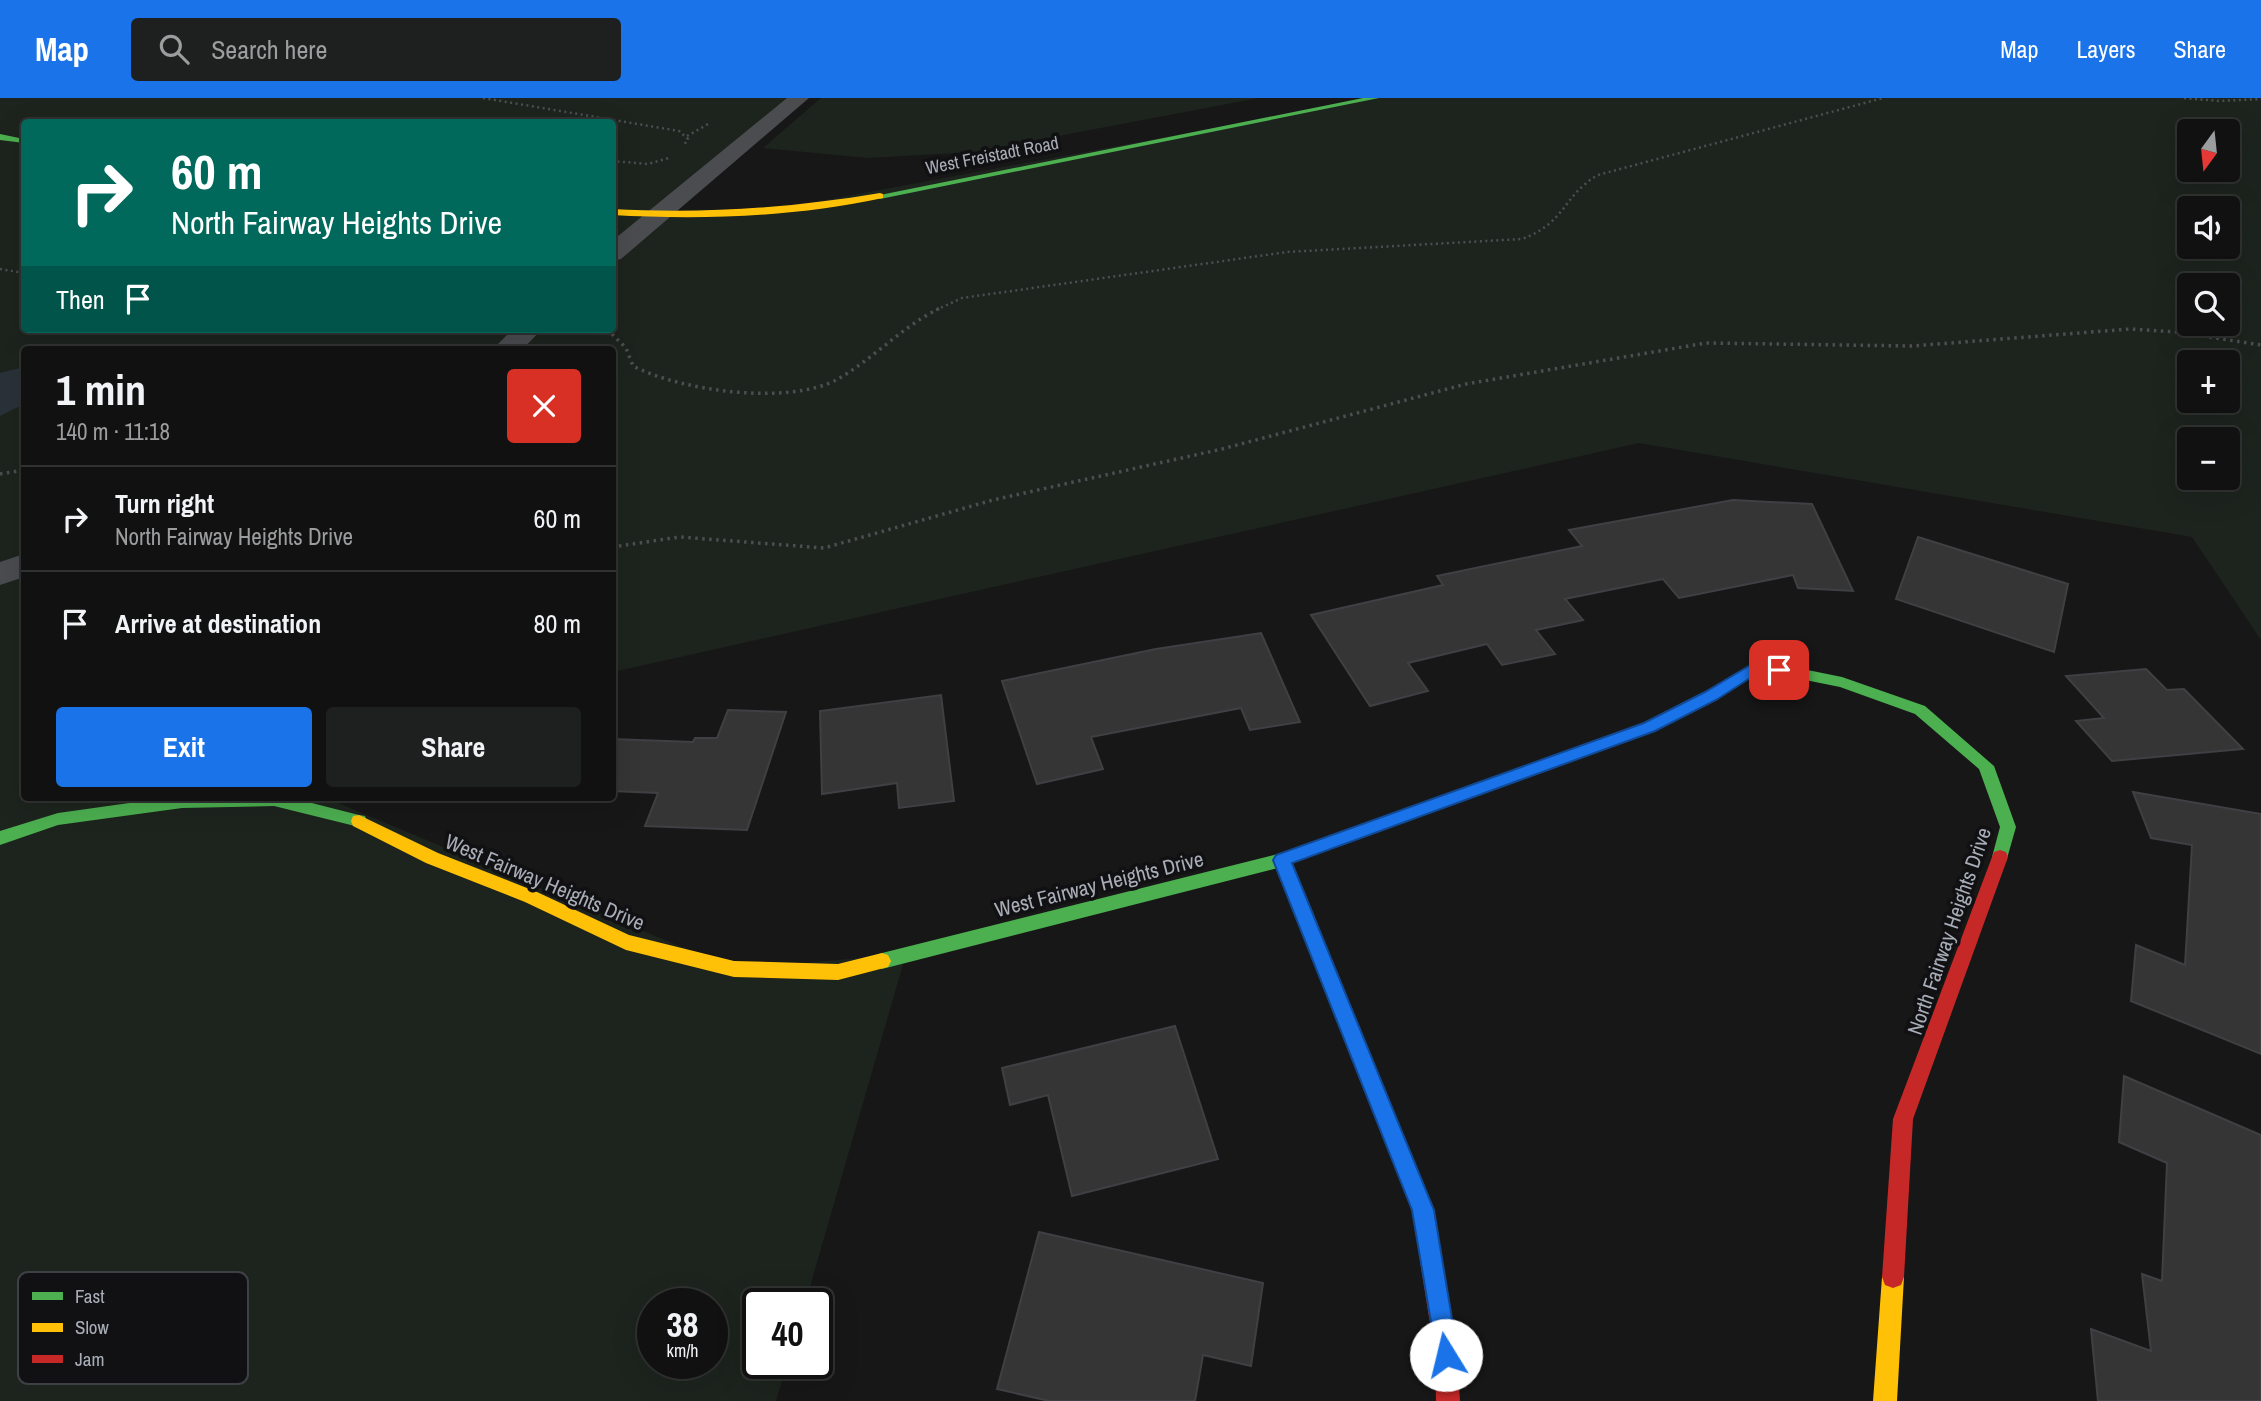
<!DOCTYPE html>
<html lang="en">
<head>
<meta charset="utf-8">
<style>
	:root { --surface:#111; --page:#1e1f1f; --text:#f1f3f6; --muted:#9c9d9f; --line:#303131; --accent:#1a73e8 }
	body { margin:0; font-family:"Archivo Narrow",sans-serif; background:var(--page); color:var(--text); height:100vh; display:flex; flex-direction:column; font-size:26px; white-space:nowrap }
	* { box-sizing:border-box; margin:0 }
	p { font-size:23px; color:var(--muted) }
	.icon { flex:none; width:38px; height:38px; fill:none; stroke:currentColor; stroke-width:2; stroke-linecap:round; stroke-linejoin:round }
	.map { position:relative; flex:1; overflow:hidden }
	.panel { position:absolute; left:21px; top:248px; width:595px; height:455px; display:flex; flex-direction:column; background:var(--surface); border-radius:7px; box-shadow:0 7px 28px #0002,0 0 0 2px var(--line) }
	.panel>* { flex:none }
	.top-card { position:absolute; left:21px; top:21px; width:595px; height:214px; border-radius:7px; box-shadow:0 7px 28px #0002,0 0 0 2px var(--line); background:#00695c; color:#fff; overflow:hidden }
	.needle { width:46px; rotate:195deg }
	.buttons { position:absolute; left:2177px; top:21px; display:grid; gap:14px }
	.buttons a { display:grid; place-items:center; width:63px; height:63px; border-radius:7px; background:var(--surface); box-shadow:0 7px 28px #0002,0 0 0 2px var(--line); font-size:35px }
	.speed { position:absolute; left:637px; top:1190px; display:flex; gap:14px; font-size:35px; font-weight:700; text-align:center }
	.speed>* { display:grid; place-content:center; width:91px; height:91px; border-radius:50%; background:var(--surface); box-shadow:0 7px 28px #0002,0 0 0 2px var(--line); line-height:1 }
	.speed small { font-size:18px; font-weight:400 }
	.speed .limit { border:4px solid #111; border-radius:10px; background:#fff; color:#111 }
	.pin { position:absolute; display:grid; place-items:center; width:60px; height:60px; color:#fff; margin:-30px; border-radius:14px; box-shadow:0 4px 10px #0006 }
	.me { position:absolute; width:77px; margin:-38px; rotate:351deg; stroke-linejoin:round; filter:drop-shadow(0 0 5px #0008) }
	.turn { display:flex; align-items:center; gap:24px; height:147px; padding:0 35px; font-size:32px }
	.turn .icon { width:91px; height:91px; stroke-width:2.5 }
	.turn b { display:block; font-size:49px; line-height:60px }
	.then { display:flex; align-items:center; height:66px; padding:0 35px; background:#0003; gap:14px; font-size:26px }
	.round { display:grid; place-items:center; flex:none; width:74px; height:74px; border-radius:7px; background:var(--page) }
	.overview { display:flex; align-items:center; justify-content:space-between; height:119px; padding:0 35px }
	h1 { font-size:42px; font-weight:700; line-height:52px }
	.button { display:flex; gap:14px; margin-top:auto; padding:14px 35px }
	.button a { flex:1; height:80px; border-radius:7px; background:var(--accent); color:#fff; font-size:28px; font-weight:700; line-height:80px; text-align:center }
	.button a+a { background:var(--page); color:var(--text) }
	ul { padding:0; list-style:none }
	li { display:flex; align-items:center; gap:21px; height:105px; padding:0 35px; border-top:2px solid var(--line) }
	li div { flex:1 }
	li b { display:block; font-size:26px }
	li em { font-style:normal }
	header { display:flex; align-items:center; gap:42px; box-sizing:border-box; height:98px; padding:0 35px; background:var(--accent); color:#fff }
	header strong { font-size:33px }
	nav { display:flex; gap:38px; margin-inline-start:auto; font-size:24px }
	.search { width:490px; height:63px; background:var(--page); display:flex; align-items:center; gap:18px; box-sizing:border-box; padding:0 24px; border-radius:7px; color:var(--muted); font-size:26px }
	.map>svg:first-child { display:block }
	.green { fill:#1d241e; fill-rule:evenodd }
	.water { fill:#2a3239 }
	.building { fill:#353536; stroke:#3f4043; stroke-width:2 }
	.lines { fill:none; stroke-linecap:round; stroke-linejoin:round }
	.path-far1 { stroke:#4d4e52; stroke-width:2.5; stroke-dasharray:2 3.5; stroke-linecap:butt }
	.path { stroke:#4d4e52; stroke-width:3.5; stroke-dasharray:2.5 4.5; stroke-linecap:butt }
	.street { fill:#4b4c50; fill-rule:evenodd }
	.fast { fill:#4caf50; fill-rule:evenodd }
	.slow { fill:#ffc107; fill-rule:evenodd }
	.jam { fill:#c62828; fill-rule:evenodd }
	.route { fill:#1a73e8; stroke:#114b97; stroke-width:2 }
	.labels { text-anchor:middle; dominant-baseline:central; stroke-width:7; stroke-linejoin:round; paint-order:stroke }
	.far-street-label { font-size:18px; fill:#a8adb8; stroke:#111113 }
	.street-label { font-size:21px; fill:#a8adb8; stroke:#111113 }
	.key { fill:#111113; stroke:#3e4045; stroke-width:2 }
	.key-label { font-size:19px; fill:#a8adb8 }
</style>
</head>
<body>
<header>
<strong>Map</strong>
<div class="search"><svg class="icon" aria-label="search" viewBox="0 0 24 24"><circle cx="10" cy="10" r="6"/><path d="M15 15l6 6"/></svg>Search here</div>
<nav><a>Map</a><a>Layers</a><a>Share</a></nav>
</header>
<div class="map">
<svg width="2261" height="1303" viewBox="0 0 2261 1303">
	<rect width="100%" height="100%" fill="#171717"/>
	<!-- green -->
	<path class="green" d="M0,0H799L655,118L767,113L1375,0H2261V542L2192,439L1639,345L613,574L612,252H24V700H326L734,871L906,856L805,1206H758V1265H787L776,1303H0ZM24,24H612V231H24ZM2189,33H2228V72H2189ZM2189,110H2228V149H2189ZM2189,187H2228V226H2189ZM2189,264H2228V303H2189ZM2189,341H2228V380H2189ZM653,1206H712V1265H653Z
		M821,0H1259L974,54L868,60L763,50Z"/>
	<!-- water -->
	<path class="water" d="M24,269V306L0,318V275Z"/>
	<!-- building -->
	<path class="building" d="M1733,402L1812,406L1853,493L1798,490L1793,477L1679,500L1663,481L1565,501L1583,522L1536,532L1555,556L1502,567L1487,546L1408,565L1428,593L1370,608L1311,517L1443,487L1437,478L1582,448L1569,432Z
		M1918,439L2068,486L2054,554L1896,501Z
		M1261,535L1300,624L1250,632L1241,610L1091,639L1103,671L1037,686L1002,583L1156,551Z
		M2146,571L2167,592L2184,591L2243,651L2112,663L2076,623L2104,620L2066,578Z
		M941,597L954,703L899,710L897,685L822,696L820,613Z
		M728,612L786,614L747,732L645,728L658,695L612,693V641L693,644L695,640H717Z
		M2133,694L2261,716V956L2131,903L2136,847L2185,867L2192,747L2151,740Z
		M1175,928L1218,1061L1072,1098L1048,997L1010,1007L1002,970Z
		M2124,978L2261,1037V1303H2098L2091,1231L2151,1253L2142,1176L2162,1183L2167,1065L2119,1044Z
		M1039,1134L1263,1185L1251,1268L1203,1257L1195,1303H1049L997,1291Z"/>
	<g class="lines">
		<!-- path-far1 -->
		<path class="path-far1" d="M483,0L679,33L688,41L684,47
			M2184,0L2219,3L2261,1
			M687,38L710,25
			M612,63L648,66L669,60
			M0,171L24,175
			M936,212L962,200L1287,154L1522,141C1566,125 1563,97 1598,77L1883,0"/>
		<!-- path -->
		<path class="path" d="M607,231L626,250L633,268C681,293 789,308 838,281C873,261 903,228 940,210
			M0,376L24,372
			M612,449L680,439L824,450L993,402L1222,351L1466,286L1706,245L1912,248L2130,231L2177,234L2261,247"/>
		<!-- street -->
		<path class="street" d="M787,0H809L621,161L612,163V143Z
			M513,231H542L522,252H492Z
			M24,456V479L0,487V464Z"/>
		<!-- fast -->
		<path class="fast" d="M1363,0H1379L880,101L875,98Z
			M0,36L24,41V45L0,42Z
			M1759,562L1842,579L1925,608L1994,668L2016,729L2006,764L2000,766L1994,764L1992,759L2000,729L1979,671L1915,616L1840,589L1761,573L1715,602L1654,633L1434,713H1422L1420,709L1422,705L1644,625L1705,594Z
			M165,700H292L359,717L365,718L367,723L365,728L359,729L274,708L182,710L58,727L0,747V733L58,715Z
			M1282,755L1288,757L1291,762L1288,767L1282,769L882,871L876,869L873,863L876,857L882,855Z"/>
		<!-- slow -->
		<path class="slow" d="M880,95L883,96V100C795,119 702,122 612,117V111C703,116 791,110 880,95Z
			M1428,703L1434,705L1436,709L1434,713L1292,765L1391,1007L1388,1014L1381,1016L1374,1014L1371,1007L1273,762L1276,757Z
			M359,717L438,755L537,794L629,837L734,863L838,866L882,855L888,857L891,863L888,869L838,882L734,879L626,852L525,804L426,765L353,728L351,723L353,718Z
			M1893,1168L1901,1171L1904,1179L1897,1303H1873L1882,1179L1885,1171Z"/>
		<!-- jam -->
		<path class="jam" d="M2000,752L2006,754L2008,759L1913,1021L1904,1179L1901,1187L1893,1190L1885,1187L1882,1179L1893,1021L1992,759L1994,754Z
			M1381,998L1388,1000L1434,1112L1457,1257L1460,1303H1436L1435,1257L1412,1112L1371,1007L1374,1000Z"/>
	</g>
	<!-- route -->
	<path class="route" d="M1759,562L1785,568L1787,572L1779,577L1761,573L1716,602L1655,633L1292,765L1434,1112L1458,1257L1454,1265L1446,1269L1438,1265L1412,1112L1273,762L1276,757L1644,625L1705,594Z"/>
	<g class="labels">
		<!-- far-street labels -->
		<g class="far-street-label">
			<text transform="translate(992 57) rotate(-11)">West Freistadt Road</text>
		</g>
		<!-- street labels -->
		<g class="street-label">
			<text transform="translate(545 784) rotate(23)">West Fairway Heights Drive</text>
			<text transform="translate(1099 786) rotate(-14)">West Fairway Heights Drive</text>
			<text transform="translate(1949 833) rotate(-71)">North Fairway Heights Drive</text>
		</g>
	</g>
	<!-- legend -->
	<rect x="18" y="1174" width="230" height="112" rx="10" class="key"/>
	<rect x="32" y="1194" width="31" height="8" fill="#4caf50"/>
	<rect x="32" y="1225" width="31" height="9" fill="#ffc107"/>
	<rect x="32" y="1257" width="31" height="8" fill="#c62828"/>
	<g class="key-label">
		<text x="75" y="1205">Fast</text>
		<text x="75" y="1236">Slow</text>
		<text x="75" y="1268">Jam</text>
	</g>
</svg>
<div class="buttons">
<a><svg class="needle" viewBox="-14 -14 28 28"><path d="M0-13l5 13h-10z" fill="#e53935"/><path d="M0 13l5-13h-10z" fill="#9c9d9f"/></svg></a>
<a><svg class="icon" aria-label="sound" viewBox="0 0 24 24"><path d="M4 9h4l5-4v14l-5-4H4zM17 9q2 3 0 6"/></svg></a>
<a><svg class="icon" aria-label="search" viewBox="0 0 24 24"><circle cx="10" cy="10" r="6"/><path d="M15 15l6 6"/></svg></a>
<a>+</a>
<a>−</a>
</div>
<div class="speed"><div>38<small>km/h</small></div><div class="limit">40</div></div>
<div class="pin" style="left:1779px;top:572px;background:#d93025"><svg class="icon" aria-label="arrive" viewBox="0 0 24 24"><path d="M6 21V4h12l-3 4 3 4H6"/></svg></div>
<svg class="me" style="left:1446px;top:1257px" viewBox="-20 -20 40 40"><circle r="19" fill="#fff"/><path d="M0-13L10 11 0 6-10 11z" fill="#1a73e8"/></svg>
<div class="top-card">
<div class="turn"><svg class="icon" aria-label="right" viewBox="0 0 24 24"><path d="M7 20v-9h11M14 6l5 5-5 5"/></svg><div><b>60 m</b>North Fairway Heights Drive</div></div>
<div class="then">Then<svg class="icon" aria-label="arrive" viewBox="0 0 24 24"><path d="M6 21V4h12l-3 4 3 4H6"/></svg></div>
</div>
<section class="panel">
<div class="overview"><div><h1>1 min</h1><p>140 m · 11:18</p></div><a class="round" style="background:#d93025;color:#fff"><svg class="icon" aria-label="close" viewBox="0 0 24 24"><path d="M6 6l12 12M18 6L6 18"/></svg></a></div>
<ul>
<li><svg class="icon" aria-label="right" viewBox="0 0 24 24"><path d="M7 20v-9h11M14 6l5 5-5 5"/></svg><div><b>Turn right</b><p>North Fairway Heights Drive</p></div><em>60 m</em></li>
<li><svg class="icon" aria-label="arrive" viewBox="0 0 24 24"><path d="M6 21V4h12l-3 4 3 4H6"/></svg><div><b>Arrive at destination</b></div><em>80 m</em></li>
</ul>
<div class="button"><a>Exit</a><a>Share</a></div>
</section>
</div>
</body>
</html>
